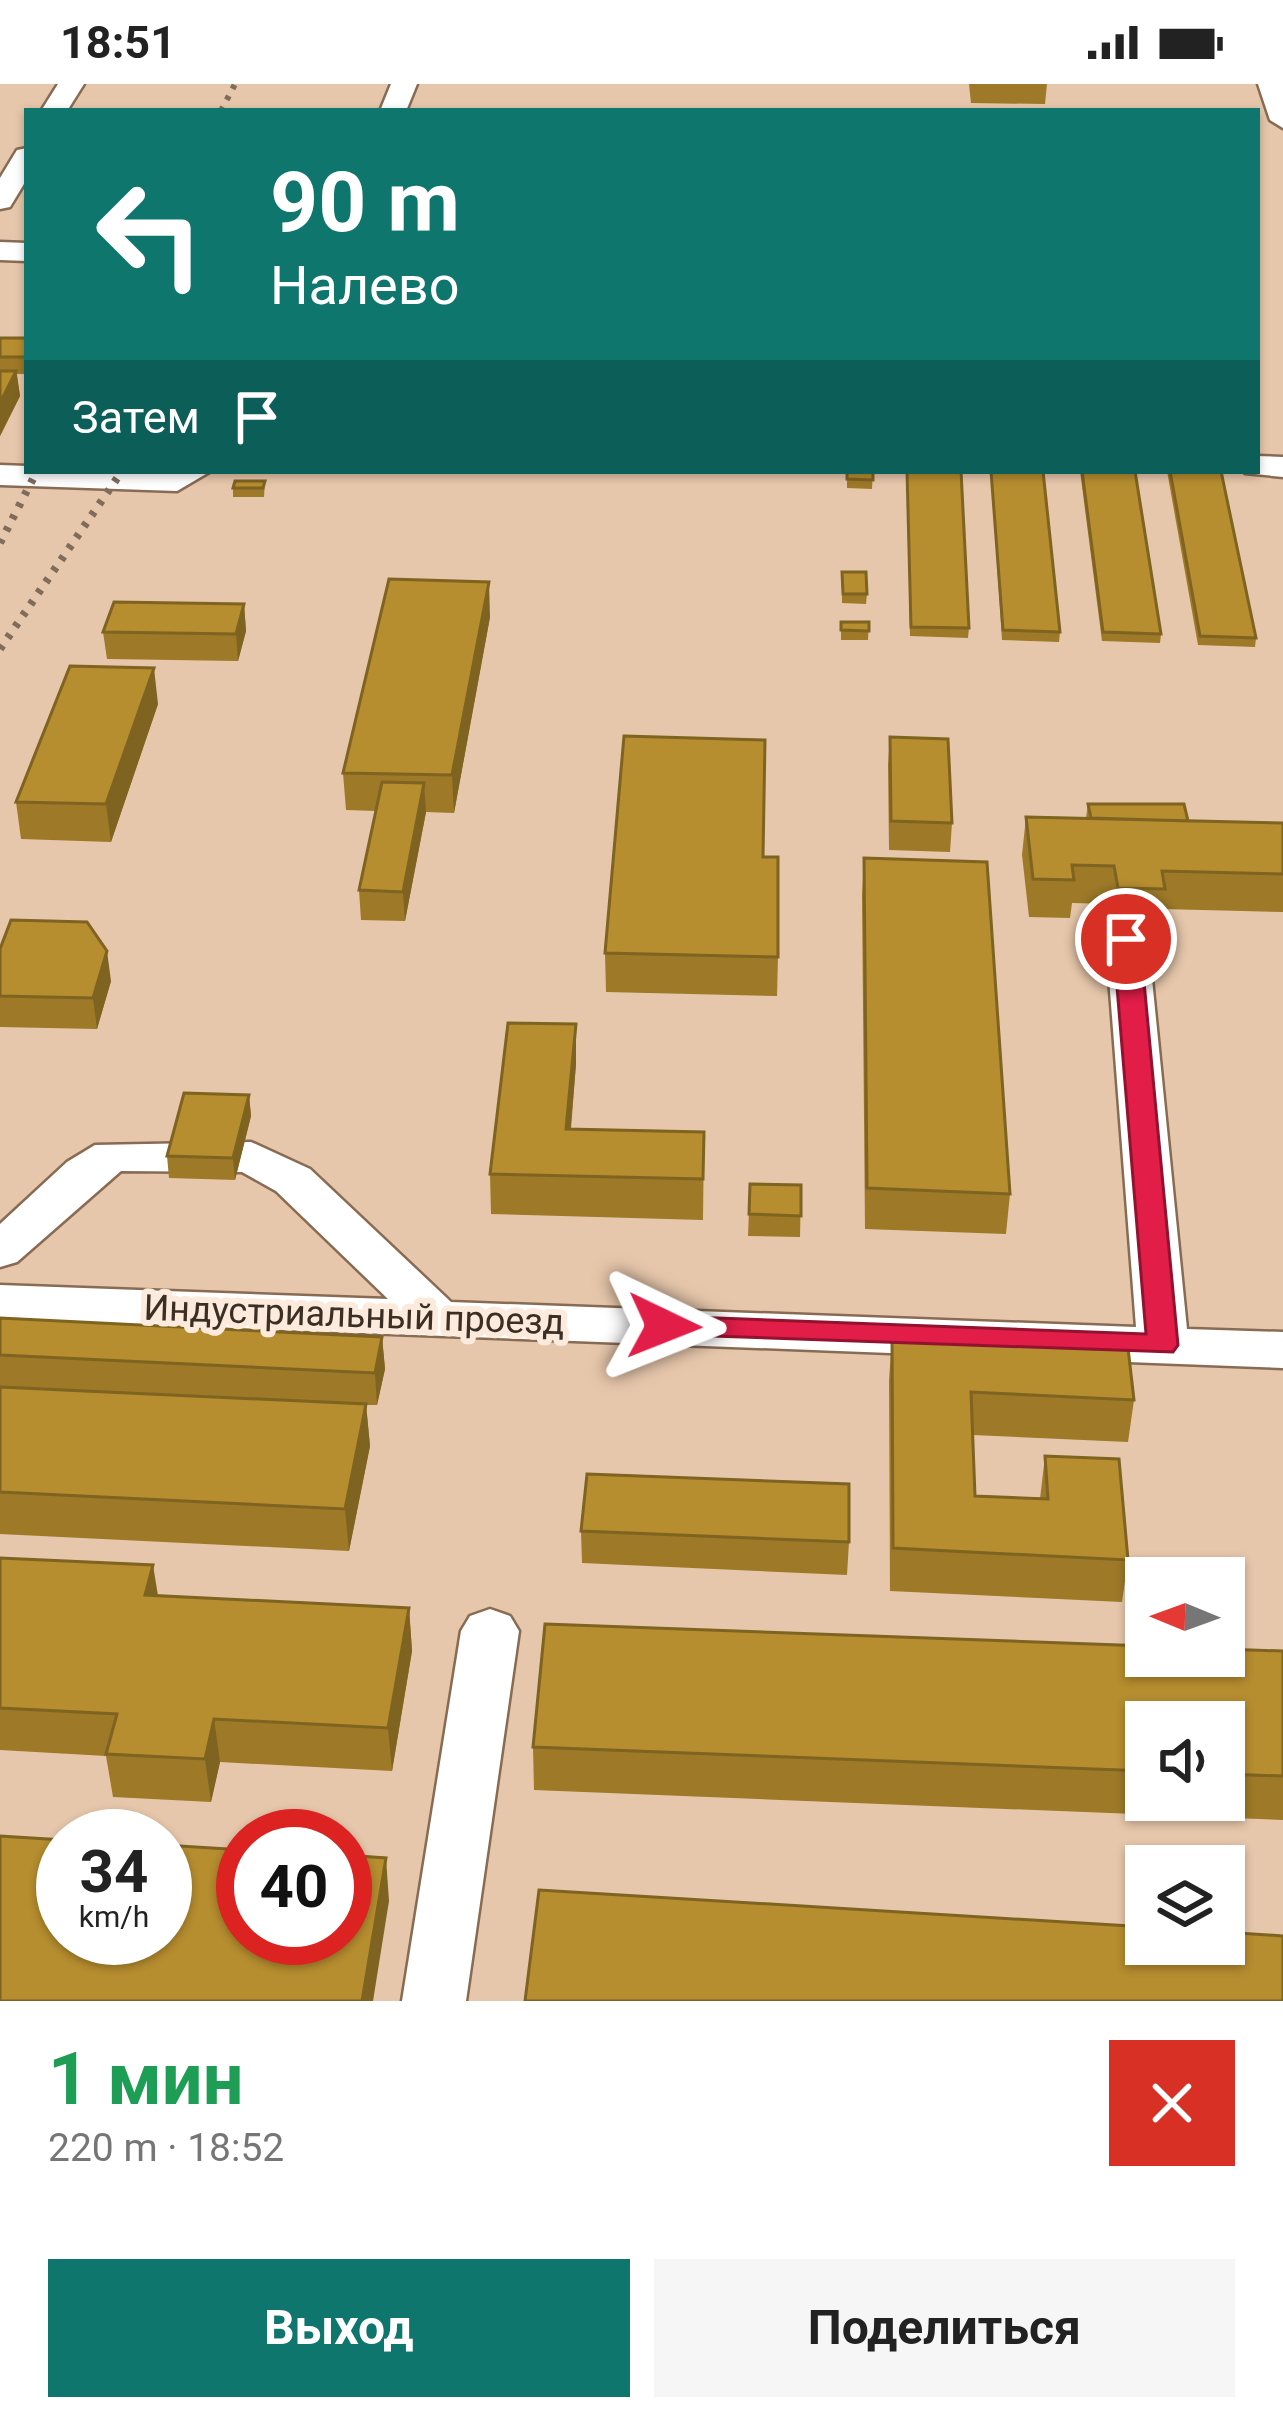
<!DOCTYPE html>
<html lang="ru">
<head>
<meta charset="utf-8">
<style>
	:root { --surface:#fff; --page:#f6f6f6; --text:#222; --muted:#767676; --accent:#0f766e }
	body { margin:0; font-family:Roboto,sans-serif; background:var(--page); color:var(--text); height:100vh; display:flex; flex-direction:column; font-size:45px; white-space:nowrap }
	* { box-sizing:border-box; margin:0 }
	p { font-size:39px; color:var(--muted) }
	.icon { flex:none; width:66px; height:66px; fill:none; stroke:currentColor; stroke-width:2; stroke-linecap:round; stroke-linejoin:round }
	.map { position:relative; height:1917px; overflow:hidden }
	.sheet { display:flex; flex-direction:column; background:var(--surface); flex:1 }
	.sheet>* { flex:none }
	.top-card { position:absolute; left:24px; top:24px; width:1236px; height:366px; border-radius:0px; box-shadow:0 3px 9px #0004; background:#0f766e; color:#fff; overflow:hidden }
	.needle { width:78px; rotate:271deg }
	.controls { position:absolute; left:1125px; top:1473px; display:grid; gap:24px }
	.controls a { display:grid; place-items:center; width:120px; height:120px; border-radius:0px; background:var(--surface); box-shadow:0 3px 9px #0004; font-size:60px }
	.speed { position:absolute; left:36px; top:1725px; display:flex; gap:24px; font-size:60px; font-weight:700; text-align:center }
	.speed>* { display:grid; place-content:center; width:156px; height:156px; border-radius:50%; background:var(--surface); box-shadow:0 3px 9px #0004; line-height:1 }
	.speed small { font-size:30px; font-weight:400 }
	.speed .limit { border:18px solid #d22; background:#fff; color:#111 }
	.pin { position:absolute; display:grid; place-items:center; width:102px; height:102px; color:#fff; margin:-51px; border:6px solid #fff; border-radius:50%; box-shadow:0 3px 12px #0007 }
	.me { position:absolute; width:132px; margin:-66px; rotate:92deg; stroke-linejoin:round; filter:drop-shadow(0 0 9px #0008) }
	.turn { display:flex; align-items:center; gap:42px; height:252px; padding:0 48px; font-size:54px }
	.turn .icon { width:156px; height:156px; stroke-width:2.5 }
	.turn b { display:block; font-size:84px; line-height:102px }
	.then { display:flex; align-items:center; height:114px; padding:0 48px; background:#0003; gap:24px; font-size:45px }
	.round { display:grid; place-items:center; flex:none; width:126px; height:126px; border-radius:0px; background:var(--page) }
	.summary { display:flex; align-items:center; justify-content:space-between; height:204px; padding:0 48px }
	h1 { font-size:72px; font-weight:700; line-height:90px; color:#1e9e55 }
	.action { display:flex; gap:24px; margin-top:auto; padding:24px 48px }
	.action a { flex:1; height:138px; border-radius:0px; background:var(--accent); color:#fff; font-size:48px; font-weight:700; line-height:138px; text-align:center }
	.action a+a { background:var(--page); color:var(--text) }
	.status { display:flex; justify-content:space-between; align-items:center; height:84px; padding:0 60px; background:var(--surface); direction:ltr }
	.status svg { height:33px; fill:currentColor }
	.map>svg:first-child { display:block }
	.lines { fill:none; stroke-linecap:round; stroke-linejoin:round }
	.minor-casing { stroke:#886b52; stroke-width:5 }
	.minor { fill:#fff; fill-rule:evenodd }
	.rail-far1 { stroke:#806c5a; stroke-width:6; stroke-dasharray:4.5 8; stroke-linecap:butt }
	.rail { stroke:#806c5a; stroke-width:8; stroke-dasharray:4.5 9; stroke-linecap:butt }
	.wall { fill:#9d7928; fill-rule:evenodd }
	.shaded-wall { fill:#7f6321 }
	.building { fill:#b68d2f; stroke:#7f6321; stroke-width:3 }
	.route { fill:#e11d48; stroke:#92132f; stroke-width:3 }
	.labels { text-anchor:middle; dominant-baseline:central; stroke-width:12; stroke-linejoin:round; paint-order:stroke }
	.street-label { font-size:36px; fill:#3b2f24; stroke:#fcebdd }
</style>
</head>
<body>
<div class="status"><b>18:51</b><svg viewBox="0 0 49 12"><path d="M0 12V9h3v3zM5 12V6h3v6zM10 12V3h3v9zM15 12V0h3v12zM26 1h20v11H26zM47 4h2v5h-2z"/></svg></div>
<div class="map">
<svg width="1283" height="1917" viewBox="0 0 1283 1917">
	<rect width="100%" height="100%" fill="#e7c7ab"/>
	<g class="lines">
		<defs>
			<path id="minor" d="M58,0H84L67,27H41Z
				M391,0H417L406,27H380Z
				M1258,0H1283V44L1270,36Z
				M27,64V95L10,123L0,125V94L17,66Z
				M0,158L27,159V177L0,176Z
				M1257,372L1283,373V393L1245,389L1257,387Z
				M0,381L27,382V387H211L177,407L0,401Z
				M1127,842L1142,846L1148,855L1187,1245L1283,1248V1284L0,1235V1201L388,1215L276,1107L242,1088L121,1087L17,1178L0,1183V1140L67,1078L95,1061L251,1058L310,1085L451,1218L1136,1243L1106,855L1112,846Z
				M490,1525L510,1532L519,1547L466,1917H402L461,1547L470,1532Z"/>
		</defs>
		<!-- minor casing -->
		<use href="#minor" class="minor-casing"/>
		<!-- minor -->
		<use href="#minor" class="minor"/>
		<!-- rail-far1 -->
		<path class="rail-far1" d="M221,27L235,0"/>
		<!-- rail -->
		<path class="rail" d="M0,459L37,387
			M0,565L122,387"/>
	</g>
	<!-- wall -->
	<path class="wall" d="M969,0H1047L1045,20L971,19Z
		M0,254H27V290H17L20,312L0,352Z
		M130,387H163L162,389Z
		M847,387H873L872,405L847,404Z
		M907,387L969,544L968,554L910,552Z
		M991,387L1060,548L1059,558L1002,556Z
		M1080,387H1135L1161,550L1160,559L1102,557Z
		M1167,387H1221L1256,554L1255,563L1198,561Z
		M265,397L264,413H233V404Z
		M842,488L867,510L866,520L842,519Z
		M244,520L246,547L238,577L107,575L103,548Z
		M490,533L454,729L426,728L405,837L361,836L359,806L376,727L346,726L343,689Z
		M841,538H869L868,556H841Z
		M158,620L111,758L21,755L16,718Z
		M890,653L952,739L950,768L889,766L888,681Z
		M1088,720L1188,737L1283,739V828L1162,825L1160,844L1113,842L1110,820L1072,819L1070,834L1029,833L1022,771L1026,733L1086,734Z
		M763,773L778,873L777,912L606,908L605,869Z
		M864,774L1010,1110L1006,1150L865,1145L862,812Z
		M0,865L111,897L97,945L0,943Z
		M576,940V980L571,1045L704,1048L703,1136L491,1130L490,1090Z
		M249,1011L251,1032L235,1096L169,1094L167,1072Z
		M750,1100L801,1101L800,1153L748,1152Z
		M0,1234L382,1253L385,1285L377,1321H366L370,1362L349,1467L0,1450Z
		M892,1254L1134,1316L1128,1358L973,1351L975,1412L1040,1415L1045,1372L1128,1476L1122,1518L890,1507L889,1296Z
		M581,1447L849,1458L847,1491L582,1479Z
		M0,1474L158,1511L409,1524L412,1567L392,1687L220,1678L211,1718L113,1713L106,1672L0,1666Z
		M1283,1567V1736L534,1706L533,1663ZM1146,1638H1224V1716H1146Z"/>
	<!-- shaded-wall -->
	<path class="shaded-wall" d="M16,287L20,312L0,352V319Z
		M489,498L490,533L454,729L452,691Z
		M244,520L246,547L238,577L236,550Z
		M154,584L158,620L111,758L106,720Z
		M424,699L426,728L405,837L403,808Z
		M107,867L111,897L97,945L93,914Z
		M576,940V980L567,1086L566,1045Z
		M249,1011L251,1032L235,1096L233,1074Z
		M382,1253L385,1285L377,1321L375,1289Z
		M366,1320L370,1362L349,1467L345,1425Z
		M153,1481L160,1524L145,1511Z
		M409,1524L412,1567L392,1687L388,1644Z
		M214,1635L220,1678L211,1718L205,1675Z
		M386,1774L389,1817L373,1917H362Z"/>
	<!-- building -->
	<path class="building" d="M0,254H27V273H0Z
		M0,287H16L0,319Z
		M847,387H873V396L847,395Z
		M907,387H961L969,544L911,543Z
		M991,387H1043L1060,548L1003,546Z
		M1082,387H1135L1161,550L1103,548Z
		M1170,387H1221L1256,554L1200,552Z
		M235,397H265L263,404H233Z
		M842,488H866L867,510H843Z
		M389,495L489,498L452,691L343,689Z
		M114,518L244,520L236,550L103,548Z
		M841,538H869V547L841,546Z
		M70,582L154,584L106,720L16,718Z
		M624,652L765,656L763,773H778V873L605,869Z
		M890,653L948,655L952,739L891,737Z
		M382,698L424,699L403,808L359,806Z
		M1088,720H1184L1188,737L1091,734Z
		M1026,733L1283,739V790L1162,787L1165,805L1118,804L1114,782L1072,781L1074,796L1033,795Z
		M864,774L987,778L1010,1110L867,1104Z
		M11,836L87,838L107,867L93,914L0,912V865Z
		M508,939L576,940L566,1045L704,1048L703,1095L490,1090Z
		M184,1009L249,1011L233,1074L167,1072Z
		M750,1100L801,1101V1132L749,1130Z
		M0,1234L382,1253L375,1289L0,1271Z
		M892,1254L1128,1264L1134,1316L971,1308L975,1412L1048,1415L1045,1372L1119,1375L1128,1476L893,1464Z
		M0,1303L366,1320L345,1425L0,1408Z
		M587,1390L849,1400V1458L581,1447Z
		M0,1474L153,1481L145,1511L409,1524L388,1644L214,1635L205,1675L106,1670L117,1630L0,1624Z
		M545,1540L1146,1562V1572H1224V1565L1283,1567V1692L1224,1690V1638H1146V1687L533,1663Z
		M0,1752L63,1756V1854H165V1761L243,1766V1854H345V1771L386,1774L362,1917H0Z
		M539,1806L1146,1843V1860H1224V1848L1283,1852V1917H525Z"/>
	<!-- route -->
	<path class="route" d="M1126,847L1140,855L1178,1261L1173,1268L653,1250L649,1242L664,1232L1146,1250L1113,855Z"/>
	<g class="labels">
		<!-- street labels -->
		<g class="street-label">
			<text transform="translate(354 1231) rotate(2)">Индустриальный проезд</text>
		</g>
	</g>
</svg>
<div class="controls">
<a><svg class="needle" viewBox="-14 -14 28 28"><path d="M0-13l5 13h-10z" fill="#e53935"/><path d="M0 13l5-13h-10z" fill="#767676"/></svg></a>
<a><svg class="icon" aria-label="sound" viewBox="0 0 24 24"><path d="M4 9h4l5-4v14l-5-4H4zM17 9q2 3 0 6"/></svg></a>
<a><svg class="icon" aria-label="layers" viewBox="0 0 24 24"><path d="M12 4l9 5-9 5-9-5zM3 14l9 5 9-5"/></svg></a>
</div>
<div class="speed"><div>34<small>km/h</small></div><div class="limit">40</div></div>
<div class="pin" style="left:1126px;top:855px;background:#d93025"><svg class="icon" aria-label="arrive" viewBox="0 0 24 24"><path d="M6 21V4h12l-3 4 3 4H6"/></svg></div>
<svg class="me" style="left:664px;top:1242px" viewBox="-20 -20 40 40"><path d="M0-17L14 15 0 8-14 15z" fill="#e11d48" stroke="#fff" stroke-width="4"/></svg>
<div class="top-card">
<div class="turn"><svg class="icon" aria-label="left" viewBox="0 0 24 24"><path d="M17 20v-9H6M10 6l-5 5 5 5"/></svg><div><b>90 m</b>Налево</div></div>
<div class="then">Затем<svg class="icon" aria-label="arrive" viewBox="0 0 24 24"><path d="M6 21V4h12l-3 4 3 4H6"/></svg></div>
</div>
</div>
<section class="sheet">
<div class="summary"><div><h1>1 мин</h1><p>220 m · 18:52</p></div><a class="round" style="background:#d93025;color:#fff"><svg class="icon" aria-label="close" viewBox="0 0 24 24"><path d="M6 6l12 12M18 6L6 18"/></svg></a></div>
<div class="action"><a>Выход</a><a>Поделиться</a></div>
</section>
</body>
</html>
